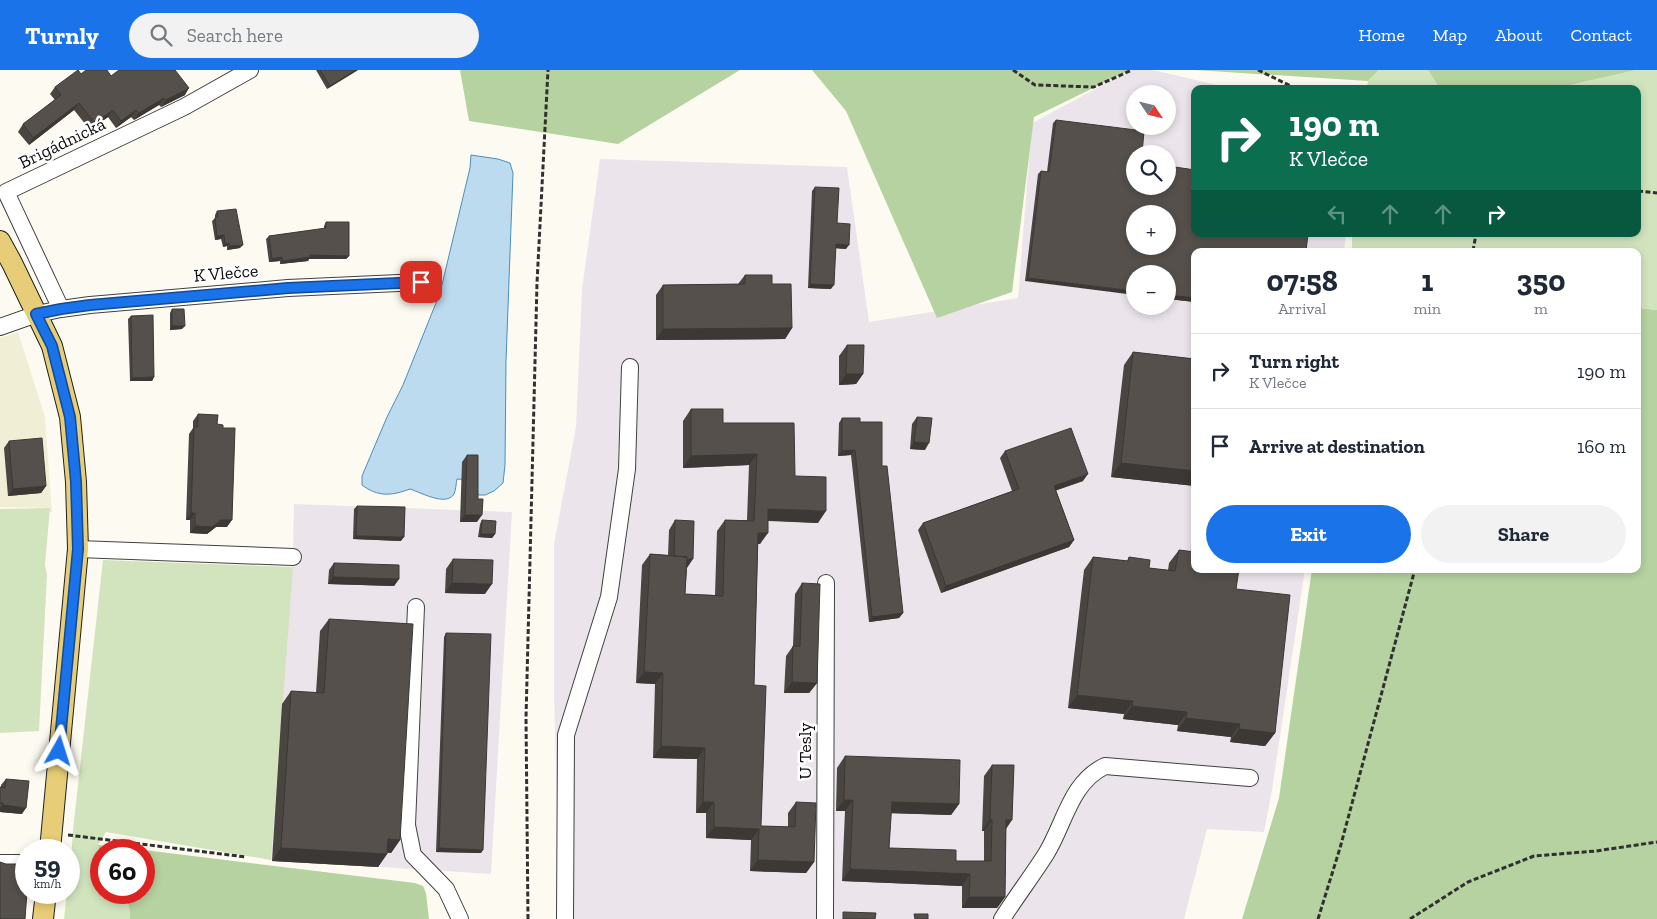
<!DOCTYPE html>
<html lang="en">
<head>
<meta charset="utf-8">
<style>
	:root { --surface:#fff; --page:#f2f2f3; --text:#1f2937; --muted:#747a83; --line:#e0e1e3; --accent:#1a73e8 }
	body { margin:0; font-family:"Zilla Slab",serif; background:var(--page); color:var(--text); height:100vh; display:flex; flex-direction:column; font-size:19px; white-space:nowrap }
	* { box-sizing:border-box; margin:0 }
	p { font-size:16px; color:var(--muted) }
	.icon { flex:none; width:28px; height:28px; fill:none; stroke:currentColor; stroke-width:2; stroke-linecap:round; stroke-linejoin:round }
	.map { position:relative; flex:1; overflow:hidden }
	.details { position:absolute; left:1191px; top:178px; width:450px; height:325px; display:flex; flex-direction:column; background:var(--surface); border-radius:10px; box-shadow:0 2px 8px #0003 }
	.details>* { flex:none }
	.banner { position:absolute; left:1191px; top:15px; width:450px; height:152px; border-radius:10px; box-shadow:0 2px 8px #0003; background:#0b6e4f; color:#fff; overflow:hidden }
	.needle { width:32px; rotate:125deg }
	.tools { position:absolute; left:1126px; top:15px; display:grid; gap:10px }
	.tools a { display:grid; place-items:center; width:50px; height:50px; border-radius:50%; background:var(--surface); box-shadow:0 2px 8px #0003; font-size:25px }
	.speed { position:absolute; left:15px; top:769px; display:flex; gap:10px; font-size:25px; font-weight:700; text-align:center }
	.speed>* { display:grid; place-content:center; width:65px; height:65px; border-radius:50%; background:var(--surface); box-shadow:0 2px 8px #0003; line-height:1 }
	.speed small { font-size:12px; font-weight:400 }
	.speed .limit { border:8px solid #d22; background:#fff; color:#111 }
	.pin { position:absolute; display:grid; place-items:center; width:42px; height:42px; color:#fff; margin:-21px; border-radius:10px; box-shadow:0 2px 8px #0006 }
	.me { position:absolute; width:55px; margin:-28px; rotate:6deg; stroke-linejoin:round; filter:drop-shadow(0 0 4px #0008) }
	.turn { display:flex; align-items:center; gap:18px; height:105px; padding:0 15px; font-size:22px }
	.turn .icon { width:65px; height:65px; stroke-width:2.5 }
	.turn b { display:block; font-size:35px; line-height:42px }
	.lanes { display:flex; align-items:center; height:48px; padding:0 15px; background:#0003; justify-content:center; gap:25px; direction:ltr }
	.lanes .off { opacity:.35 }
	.eta { display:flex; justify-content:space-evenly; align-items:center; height:85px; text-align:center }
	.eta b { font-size:30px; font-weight:700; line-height:35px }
	.primary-button { display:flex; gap:10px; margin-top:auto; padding:10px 15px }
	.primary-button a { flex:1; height:58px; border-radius:30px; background:var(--accent); color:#fff; font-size:20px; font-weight:700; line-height:58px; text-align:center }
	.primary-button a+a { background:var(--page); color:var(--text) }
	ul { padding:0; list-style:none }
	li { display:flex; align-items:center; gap:15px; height:75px; padding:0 15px; border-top:1px solid var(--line) }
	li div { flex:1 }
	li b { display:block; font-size:19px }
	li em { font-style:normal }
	header { display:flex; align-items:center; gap:30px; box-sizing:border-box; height:70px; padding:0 25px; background:var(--accent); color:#fff }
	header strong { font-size:24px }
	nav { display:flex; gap:28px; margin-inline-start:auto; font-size:18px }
	.search { width:350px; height:45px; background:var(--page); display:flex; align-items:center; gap:12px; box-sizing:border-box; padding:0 18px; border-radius:28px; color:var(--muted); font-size:19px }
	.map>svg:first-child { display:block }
	.industrial { fill:#ebe4eb; fill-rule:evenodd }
	.farmland { fill:#f0eed4 }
	.green { fill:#d1e4be }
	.forest { fill:#b6d2a0 }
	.water { fill:#bcdbee; stroke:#4c8ebc }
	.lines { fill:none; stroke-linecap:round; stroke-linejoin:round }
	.minor-casing { stroke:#414141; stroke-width:18 }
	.major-casing { stroke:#1f1f1f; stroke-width:22 }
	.path { stroke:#303030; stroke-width:3; stroke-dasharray:5 2.5; stroke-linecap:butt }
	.minor { stroke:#fff; stroke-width:16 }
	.major { stroke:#e7cd77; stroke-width:20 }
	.wall { fill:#494541 }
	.shaded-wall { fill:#3c3835 }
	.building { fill:#55504c; stroke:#3c3835; fill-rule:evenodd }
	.route-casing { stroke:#114b97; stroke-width:12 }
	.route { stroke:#1a73e8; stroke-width:9 }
	.labels { text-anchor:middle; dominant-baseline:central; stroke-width:5; stroke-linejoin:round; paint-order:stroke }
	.street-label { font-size:18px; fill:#0e0e0e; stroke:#fff }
</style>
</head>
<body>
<header>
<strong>Turnly</strong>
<div class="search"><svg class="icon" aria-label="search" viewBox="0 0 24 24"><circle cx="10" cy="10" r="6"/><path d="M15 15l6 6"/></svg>Search here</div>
<nav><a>Home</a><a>Map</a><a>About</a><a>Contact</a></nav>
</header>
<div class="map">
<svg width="1657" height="849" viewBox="0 0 1657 849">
	<rect width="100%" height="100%" fill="#fdfbf1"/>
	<!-- industrial -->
	<path class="industrial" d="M1131,0H1153L1234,19H1195V164H1346L1344,181H1195V499H1305L1272,720L1264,762L1207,759L1184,849H560L554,626V474L576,357L582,220L600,89L847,97L869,252L1018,228L1032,53ZM1135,24H1168V56H1135ZM1135,84H1168V116H1135ZM1135,144H1168V176H1135ZM1135,204H1168V236H1135Z
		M294,434L512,442L491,804L271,790L293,487Z"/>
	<!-- farmland -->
	<path class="farmland" d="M18,262L45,347L52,442H50V438L0,437V268Z"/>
	<!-- green -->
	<path class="green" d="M1379,0H1428L1440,19H1367L1368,11Z
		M1636,0H1657V240L1638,238V181H1352V164H1638V19H1553Z
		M50,438L45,495L47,504L39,661L0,663V439Z
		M103,490L293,497L271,790L106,762L98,775L100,788L101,789V822L126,823L130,843V849H64L67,823L69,822L73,760Z"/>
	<!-- forest -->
	<path class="forest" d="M460,0H740L618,74L469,51Z
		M812,0H1130L1034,47L1012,222L937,248L846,41Z
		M1195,0H1379L1368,11Z
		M1428,0H1636L1553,19H1440Z
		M1638,238L1657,240V849H1242L1279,728L1312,499H1638Z
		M98,775L140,780H101V789L100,788Z
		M144,780L415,813L423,816L426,823L429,849H130V843L126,823L144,822Z"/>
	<!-- water -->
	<path class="water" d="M471,85L498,89L510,93L513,103L506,291L505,395L503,413L494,421L485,425H478L474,410L457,409C456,413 456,420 454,424C446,437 420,422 410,419C391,426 378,427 362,415V406L387,347L403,315L440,223L470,98Z"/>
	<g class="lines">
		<defs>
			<path id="minor" d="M61,239L6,122L184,37L250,0
				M0,257L37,244L61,239L90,235L288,218L421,212
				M78,479L293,487
				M416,537L407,755L413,785L446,819L460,849
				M0,793H26
				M565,849L566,665L609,527L627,399L630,297
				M825,849L826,513
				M1002,849C1016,827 1032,806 1046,784C1065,753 1070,713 1105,696L1250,708"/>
			<path id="major" d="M0,171L12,193L52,276L70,347L76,412L78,479L50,780
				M43,849L46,822"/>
		</defs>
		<!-- minor casing -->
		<use href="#minor" class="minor-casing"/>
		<!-- major casing -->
		<use href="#major" class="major-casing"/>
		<!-- path -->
		<path class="path" d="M1013,0L1035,15L1094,17L1132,0
			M1258,0L1297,19
			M1638,121L1657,123
			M1473,181L1476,164
			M68,765L246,787
			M528,849L526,648L537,213L548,0
			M1318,849L1340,778L1415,499
			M1410,849L1468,812L1534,786L1596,781L1657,772"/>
		<!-- minor -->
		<use href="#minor" class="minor"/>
		<!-- major -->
		<use href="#major" class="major"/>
	</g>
	<!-- wall -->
	<path class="wall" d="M316,0H358L327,19Z
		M81,4L111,6L185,25L161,37L159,35L134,50L131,47L116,58L108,47L90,60L74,40L29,75L18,62L23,54L55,30L50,24L55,17Z
		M1056,50L1135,84L1195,232L1168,229V204L1025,211L1038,104L1041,101L1047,102L1053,53Z
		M815,117L846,179L835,178L831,219L808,218L812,121Z
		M217,141L240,178L227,180V176L223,177L221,169L215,170L212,151L215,148V145Z
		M326,152L349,186L346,189H309L308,191L280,194V191L269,192L266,169L269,166L324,159V156Z
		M745,205L772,214L792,258L785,269L656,270V225L663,215L738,214Z
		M172,239L182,259L170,260V243Z
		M131,246L154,307L152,311H130L128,249Z
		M847,275L863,304L856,314L839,315V286Z
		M1133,282L1195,289V416L1111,407L1124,295Z
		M691,339L723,353L795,406L818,453L768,451L760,474H758L754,615L761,756L788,757V743L796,732L814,792L806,803L750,801L751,770L706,768V743H696L697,689L653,688L655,614L636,613L642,495L650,484L668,485L669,460L675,450L687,498L685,524L715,525L717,461L725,450H747L749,395L683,398V351Z
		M198,344L217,354L227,457H216L207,464L190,463V450H186L189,364L193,358V351Z
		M917,347L925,380L910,379L912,354Z
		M842,348L860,352L882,396L903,543L899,548L869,552L851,385L838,386L839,353Z
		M9,371L46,416L41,423L8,426L4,378Z
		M1005,381L1083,411L1056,420L1074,470L1069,477L941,523L918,460L923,453L1012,421L1000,388Z
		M467,385L477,452H460L462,392Z
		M357,436L401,471L353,469L354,439Z
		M482,450L495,464L492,468L478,467L480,454Z
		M1179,480L1236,519L1275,663L1265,676L1230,672L1231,667L1177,661L1178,655L1123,649L1124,644L1068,638L1084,500L1093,487L1127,491L1129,487L1149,498L1168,500L1169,493Z
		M453,489L485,524L445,523L446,499Z
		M334,493L399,509L394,516L328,514L329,500Z
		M802,513L817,613L809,623H784L786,586L793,576L795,524Z
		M329,549L400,770L391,783L387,782V784L378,797L272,791L282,634L291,621L316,623L320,561Z
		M446,563L481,783L436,782L444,567Z
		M845,686L959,734L951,745L891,743L889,778L956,791H984V761H982L984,706L992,695L1006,759L1005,827L997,838H962V816L842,811L845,741H836L837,698Z
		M6,709L22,744L0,742V717H1V715Z"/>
	<!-- shaded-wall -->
	<path class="shaded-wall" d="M356,0H358L327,19L330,16Z
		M189,18L185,25L161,37L166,30Z
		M164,28L159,35L134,50L139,43Z
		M79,33L74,40L29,75L33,68Z
		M113,40L108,47L90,60L95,53Z
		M136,40L131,47L116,58L121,51Z
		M224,165L221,169L215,170L217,166Z
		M229,173L227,176L223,177L225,174Z
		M836,174L849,175L846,179L833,178Z
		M243,175L240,178L227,180L230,176Z
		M310,185L349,186L346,189H309L308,191L280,194L283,191Z
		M282,187L280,191L269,192L272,189Z
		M1028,208L1135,221V225L1025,211Z
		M810,214L834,215L831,219L808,218Z
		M1168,225L1195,228V232L1168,229Z
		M172,256H185L182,259L170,260Z
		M792,258L785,269L656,270L663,259Z
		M846,304H863L856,314L839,315Z
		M154,307L152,311H130L132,308Z
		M914,372L929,373L925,380L910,379Z
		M855,380L851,385L838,386L842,381Z
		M757,384L749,395L683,398L691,386Z
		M1121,393L1195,401V416L1111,407Z
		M1088,404L1083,411L1049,423L1054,416Z
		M46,416L41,423L8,426L13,419Z
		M768,439L826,441L818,453L760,450Z
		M191,443H195L190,450H186Z
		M465,445H482L477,452H460Z
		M221,450H232L227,457H216L207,464L190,463L195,456Z
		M758,463H768L760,474H751Z
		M481,464H495L492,468L478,467Z
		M356,466L404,467L401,471L353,469Z
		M1074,470L1069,477L941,523L946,516Z
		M674,488L693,489L687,498Z
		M333,507L399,509L394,516L328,514Z
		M452,513L492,514L485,524L445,523Z
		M903,543L899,548L869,552L872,547Z
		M644,602L663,603L655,614L636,613Z
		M792,612L817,613L809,623H784Z
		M1077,625L1133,631L1124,644L1068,638Z
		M1132,636L1187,642L1178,655L1123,649Z
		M1186,648L1240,654L1231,667L1177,661Z
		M1239,659L1275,663L1265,676L1230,672Z
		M661,676L705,678L697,689L653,688Z
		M844,730H853L845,741H836Z
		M703,732H714L706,743H696Z
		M892,732L959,734L951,745L884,743Z
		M3,735L26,738L22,744L0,742V739Z
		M990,749L992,750L984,761H982Z
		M1006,750H1012L1004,762Z
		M714,757L759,759L751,770L706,768Z
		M388,769L400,770L391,783L379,782Z
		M281,778L387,784L378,797L272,791Z
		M439,778L483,780L481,783L436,782Z
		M758,790L814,792L806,803L750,801Z
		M850,799L970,804L962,816L842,811Z
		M969,827H1005L997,838H962Z"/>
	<!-- building -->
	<path class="building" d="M78,0L81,4L86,0H107L111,6L119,0H175L189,18L166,30L164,28L139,43L136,40L121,51L113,40L95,53L79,33L33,68L23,54L61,25L55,17Z
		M320,0H356L330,16Z
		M1056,50L1144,61L1142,84H1135V116H1168V96L1195,100V164H1308L1306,181H1195V228L1168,225V204H1135V221L1028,208L1041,101L1049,102ZM1135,144H1168V176H1135Z
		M815,117L839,118L837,153L850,154L849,175L836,174L834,215L810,214Z
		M236,139L243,175L230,176L229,173L225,174L224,165L217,166L215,148L218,147L217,141Z
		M326,152H349V186L310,185V187L283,191L282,187L272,189L269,166L326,158Z
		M745,205H772V214H791L792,258L663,259V215L745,214Z
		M172,239H184L185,256H172Z
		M153,245L154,307L132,308L131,246Z
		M847,275H864L863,304H846Z
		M1133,282L1195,289V401L1121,393Z
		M691,339H723V353H794L795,406L826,407V441L768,439V463H758L754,615L766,616L761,756L795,757L796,732L816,733L814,792L758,790L759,759L714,757V732H703L705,678L661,676L663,603L644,602L650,484L687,487L685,524L723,526L725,450L754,451L757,384L691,386Z
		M198,344L218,345L217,354L223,355V358H235L232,450H221L212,457L195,456V443H191L194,357H198Z
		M917,347L932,348L929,373L914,372Z
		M842,348H860V352H882V396H887L903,543L872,547L855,380L842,381Z
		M1071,358L1088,404L1054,416L1074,470L946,516L923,453L1019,419L1005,381Z
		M42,368L46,416L13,419L9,371Z
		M467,385H478V429H483L482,445H465Z
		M357,436L405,437L404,467L356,466Z
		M482,450L496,451L495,464H481Z
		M675,450L694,451L693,489L687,488V487L674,486Z
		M1179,480L1195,482V499H1239L1236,519L1290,525L1275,663L1239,659L1240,654L1186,648L1187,642L1132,636L1133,631L1077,625L1093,487L1128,491L1129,487L1150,490L1149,498L1175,501Z
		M453,489L493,490L492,514L452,513Z
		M334,493L399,495V509L333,507Z
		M802,513L820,514L817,613L792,612L793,576H800Z
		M329,549L413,554L400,770L388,769L387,784L281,778L291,621L324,623Z
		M446,563L491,564L483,780L439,778Z
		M845,686L960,690L959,734L892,732L889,778L956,780V791H991L992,750L990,749L992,695H1014L1012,750H1006L1005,827H969L970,804L850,799L853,730H844Z
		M6,709L29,711L26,738L3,735V733H0V717L5,718Z
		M0,792L6,794H26V822H27L25,849H0Z
		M843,842L876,843L875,849H843Z
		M914,844H928V849H915Z"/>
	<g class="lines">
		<defs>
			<path id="route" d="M59,681L78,479L76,412L70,347L52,276L36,244L61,239L90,235L288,218L421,212"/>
		</defs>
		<!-- route casing -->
		<use href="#route" class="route-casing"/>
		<!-- route -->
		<use href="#route" class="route"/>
	</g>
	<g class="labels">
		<!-- street labels -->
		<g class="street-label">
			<text transform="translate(62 73) rotate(-26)">Brigádnická</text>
			<text transform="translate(226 203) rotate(-5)">K Vlečce</text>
			<text transform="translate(805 681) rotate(-90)">U Tesly</text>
		</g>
	</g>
</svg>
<div class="tools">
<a><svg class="needle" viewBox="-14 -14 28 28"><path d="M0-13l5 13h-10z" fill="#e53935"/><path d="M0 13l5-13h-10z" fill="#747a83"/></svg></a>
<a><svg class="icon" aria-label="search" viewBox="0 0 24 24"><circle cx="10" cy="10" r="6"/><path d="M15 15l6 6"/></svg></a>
<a>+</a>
<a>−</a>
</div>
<div class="speed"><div>59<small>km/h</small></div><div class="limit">60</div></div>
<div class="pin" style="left:421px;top:212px;background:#d93025"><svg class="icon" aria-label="arrive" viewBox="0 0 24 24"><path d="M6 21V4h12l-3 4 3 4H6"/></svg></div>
<svg class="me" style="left:59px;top:681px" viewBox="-20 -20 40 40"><path d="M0-17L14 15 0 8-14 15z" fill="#1a73e8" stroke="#fff" stroke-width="4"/></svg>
<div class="banner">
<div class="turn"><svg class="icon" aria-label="right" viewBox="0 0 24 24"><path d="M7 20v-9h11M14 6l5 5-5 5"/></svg><div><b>190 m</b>K Vlečce</div></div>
<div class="lanes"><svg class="icon off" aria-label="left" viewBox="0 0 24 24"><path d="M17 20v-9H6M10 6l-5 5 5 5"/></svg><svg class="icon off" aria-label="ahead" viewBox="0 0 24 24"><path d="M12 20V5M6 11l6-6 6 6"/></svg><svg class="icon off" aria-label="ahead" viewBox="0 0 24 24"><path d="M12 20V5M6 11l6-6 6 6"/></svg><svg class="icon" aria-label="right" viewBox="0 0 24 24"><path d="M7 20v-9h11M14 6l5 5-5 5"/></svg></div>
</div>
<section class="details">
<div class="eta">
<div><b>07:58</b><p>Arrival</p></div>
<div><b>1</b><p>min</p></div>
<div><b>350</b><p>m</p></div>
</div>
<ul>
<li><svg class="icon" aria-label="right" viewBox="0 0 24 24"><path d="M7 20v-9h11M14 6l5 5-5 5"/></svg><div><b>Turn right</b><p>K Vlečce</p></div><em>190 m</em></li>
<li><svg class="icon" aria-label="arrive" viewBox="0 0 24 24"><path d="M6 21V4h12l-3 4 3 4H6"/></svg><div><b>Arrive at destination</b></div><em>160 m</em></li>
</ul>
<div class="primary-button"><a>Exit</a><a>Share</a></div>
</section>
</div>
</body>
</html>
